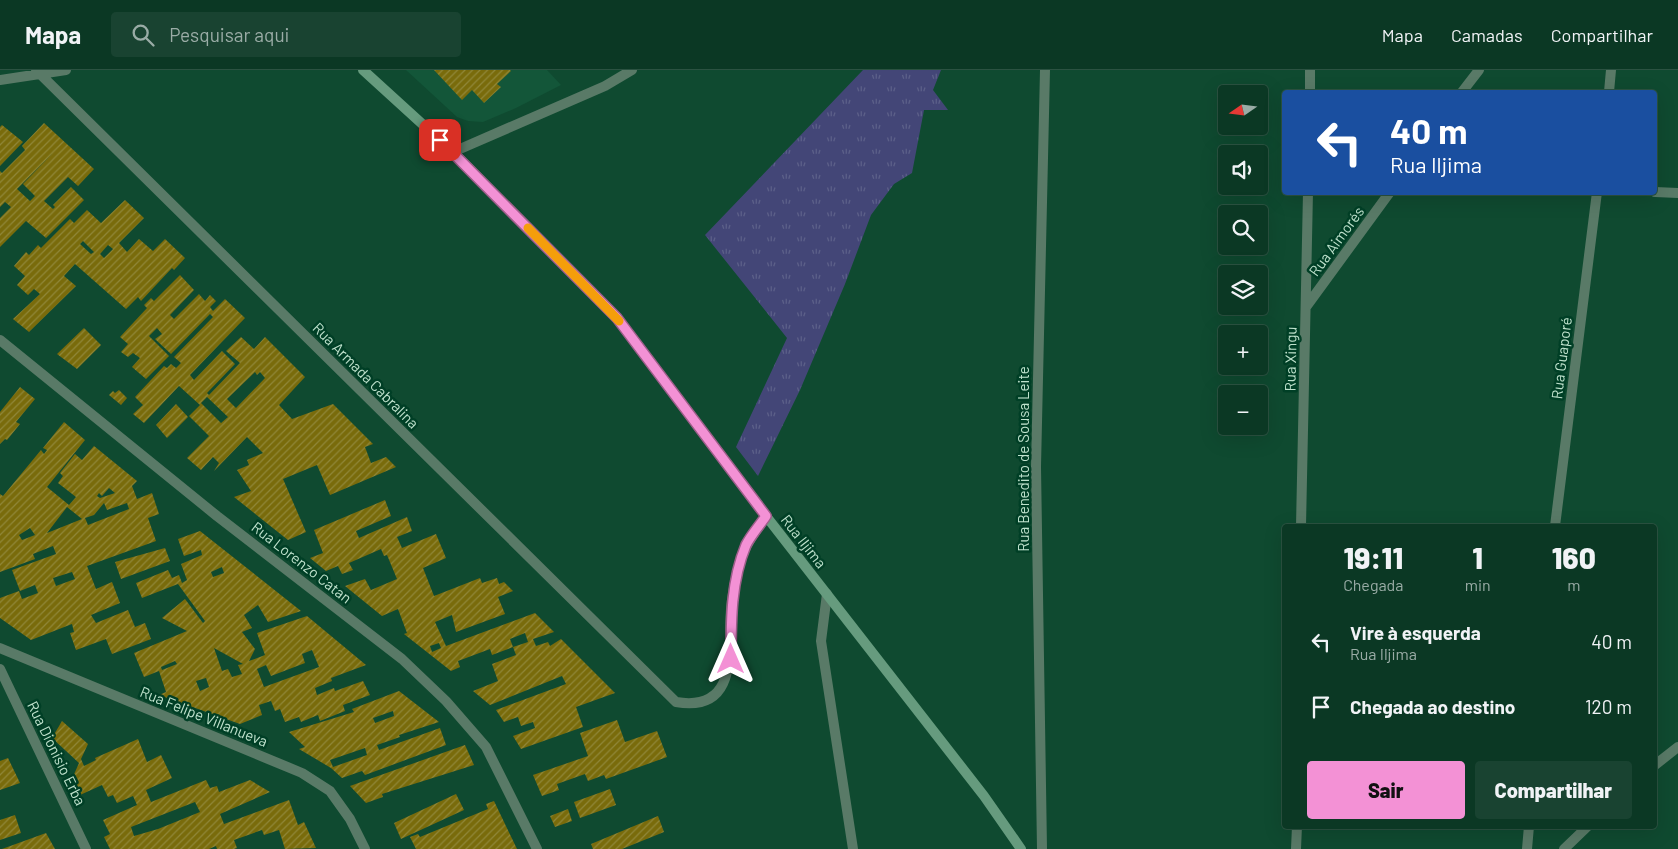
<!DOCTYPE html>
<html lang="pt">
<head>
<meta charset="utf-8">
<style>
	:root { --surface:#0b3824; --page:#194331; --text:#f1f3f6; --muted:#9aaca6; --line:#2b5241; --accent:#f391d5 }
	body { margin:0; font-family:Barlow,sans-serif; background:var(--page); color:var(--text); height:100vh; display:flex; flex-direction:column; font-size:19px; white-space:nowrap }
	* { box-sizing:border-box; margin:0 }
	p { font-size:16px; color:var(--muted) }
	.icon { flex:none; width:28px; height:28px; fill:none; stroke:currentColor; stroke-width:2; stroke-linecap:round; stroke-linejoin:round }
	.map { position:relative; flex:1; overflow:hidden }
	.panel { position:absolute; left:1282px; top:454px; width:375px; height:305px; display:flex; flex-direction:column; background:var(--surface); border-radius:5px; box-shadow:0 5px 20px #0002,0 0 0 1px var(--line) }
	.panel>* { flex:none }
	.top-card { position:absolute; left:1282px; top:20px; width:375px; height:105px; border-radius:5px; box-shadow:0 5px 20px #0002,0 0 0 1px var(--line); background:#1a4fa0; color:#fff; overflow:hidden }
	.needle { width:32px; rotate:256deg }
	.controls { position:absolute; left:1218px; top:15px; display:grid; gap:10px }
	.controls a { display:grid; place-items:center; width:50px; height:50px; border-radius:5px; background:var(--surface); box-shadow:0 5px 20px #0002,0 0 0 1px var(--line); font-size:25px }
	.pin { position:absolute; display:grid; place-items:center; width:42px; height:42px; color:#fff; margin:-21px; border-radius:10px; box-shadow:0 2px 8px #0006 }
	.me { position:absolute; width:55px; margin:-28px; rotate:0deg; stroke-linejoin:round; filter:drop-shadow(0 0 4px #0008) }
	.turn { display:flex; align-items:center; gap:18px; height:105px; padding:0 25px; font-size:22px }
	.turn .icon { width:65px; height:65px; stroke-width:2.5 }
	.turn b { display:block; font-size:35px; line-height:42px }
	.eta { display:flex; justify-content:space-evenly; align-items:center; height:85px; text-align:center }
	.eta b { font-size:30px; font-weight:800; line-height:35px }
	.action { display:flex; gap:10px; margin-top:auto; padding:10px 25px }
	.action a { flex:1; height:58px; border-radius:5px; background:var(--accent); color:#111; font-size:20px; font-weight:800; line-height:58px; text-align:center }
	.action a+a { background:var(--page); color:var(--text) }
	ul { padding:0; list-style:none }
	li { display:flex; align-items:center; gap:15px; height:65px; padding:0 25px }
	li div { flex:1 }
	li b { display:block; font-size:19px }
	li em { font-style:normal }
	header { display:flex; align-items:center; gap:30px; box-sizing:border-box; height:70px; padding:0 25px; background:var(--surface); border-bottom:1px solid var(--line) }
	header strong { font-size:24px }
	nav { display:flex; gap:28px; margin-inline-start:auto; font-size:18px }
	.search { width:350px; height:45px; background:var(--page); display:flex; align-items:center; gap:12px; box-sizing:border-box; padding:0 18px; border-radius:5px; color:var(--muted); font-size:19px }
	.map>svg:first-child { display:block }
	.built { fill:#135639 }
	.park { fill:url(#park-tufts) }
	.building { fill:url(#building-hatch); fill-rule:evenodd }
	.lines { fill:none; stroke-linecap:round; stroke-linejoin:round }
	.street { stroke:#597a67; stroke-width:10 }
	.secondary { stroke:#669b7e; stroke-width:10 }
	.route-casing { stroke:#9e5e8a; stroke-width:12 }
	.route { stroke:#f391d5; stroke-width:9 }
	.slow { stroke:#f59e0b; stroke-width:9 }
	.labels { text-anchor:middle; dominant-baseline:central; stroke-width:5; stroke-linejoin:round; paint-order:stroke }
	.street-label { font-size:15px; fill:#bfe2cd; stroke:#003f26 }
</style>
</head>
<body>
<header>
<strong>Mapa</strong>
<div class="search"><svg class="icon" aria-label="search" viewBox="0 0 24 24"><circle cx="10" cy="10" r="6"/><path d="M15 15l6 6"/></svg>Pesquisar aqui</div>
<nav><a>Mapa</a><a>Camadas</a><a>Compartilhar</a></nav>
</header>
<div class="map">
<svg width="1678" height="779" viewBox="0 0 1678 779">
	<defs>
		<pattern id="park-tufts" width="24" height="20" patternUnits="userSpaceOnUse" patternTransform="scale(1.25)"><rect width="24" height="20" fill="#434677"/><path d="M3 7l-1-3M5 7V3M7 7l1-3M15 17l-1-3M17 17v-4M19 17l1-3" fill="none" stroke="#5c6089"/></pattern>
		<pattern id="building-hatch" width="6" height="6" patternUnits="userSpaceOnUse" patternTransform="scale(1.25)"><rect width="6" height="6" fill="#796b0b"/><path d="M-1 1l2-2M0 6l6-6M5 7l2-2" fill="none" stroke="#908739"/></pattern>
	</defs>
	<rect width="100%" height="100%" fill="#0f4a30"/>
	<!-- built -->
	<path class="built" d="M406,0H547L561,15L516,38L483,52L468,51L457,47Z"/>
	<!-- park -->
	<path class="park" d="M863,0H941L933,20L948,40H924L912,103L894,114L871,145L845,214L800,320L758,406L736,377L787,268L705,165Z"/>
	<!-- building -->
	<path class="building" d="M434,0H510L511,1L497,14L501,17L484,33L472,20L462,30Z
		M44,53L94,99L78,116L68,107L44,131L53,139L55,137L53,135L71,117L84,130L46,168L26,151L0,177V148L11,137L5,132L0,137V101L2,103L25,80L22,76ZM53,83L23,114L35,126L30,131L17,119Z
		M2,55L23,72L0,96V57Z
		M125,130L144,148L119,173L127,182L139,169L153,181L165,169L185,188L174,200L172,198L141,231L138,227L126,239L75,194L64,206L76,216L29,262L13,249L40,224L34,219L28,225L17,215L25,206L14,196L26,182L29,185L38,175L41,178L70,149L74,153L87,140L101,153ZM83,171L94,182L91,184L80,174ZM108,175L113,179L104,188L100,184Z
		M180,205L194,220L170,245L174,249L199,224L205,231L210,225L216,231L210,237L213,241L225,229L245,248L190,305L194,310L222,281L235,294L207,323L209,325L240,293L226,281L241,267L254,279L265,267L305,307L279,335L292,349L333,334L373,374L365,377L371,393L386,387L396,397L330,425L317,395L283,409L306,462L288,470L234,427L251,421L237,400L249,395L247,390L263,383L247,367L214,401L219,393L213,387L201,400L187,388L209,366L189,346L200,335L179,316L144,353L133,344L143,335L135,327L164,296L167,298L171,294L176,298L181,293L174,287L213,247L210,244L171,284L155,269L162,264L157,258L149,266L169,286L146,309L132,297L140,288L133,283L128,287L121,282L128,274L120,267L147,238L144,235L151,228L154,231ZM255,302L257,305L260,302L265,308L236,338L227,329ZM207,327L228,347L221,353L201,333Z
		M84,258L101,275L77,299L57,284Z
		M20,317L35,329L16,352L20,354L7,370L5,369L0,374V342Z
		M119,320L127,328L121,335L109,325L113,321L115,323Z
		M176,334L188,347L167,368L156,355Z
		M64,352L85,370L47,417L69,435L76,427L58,413L63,406L60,403L75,384L82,390L94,376L137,411L132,416L137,429L152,423L159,444L148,448L156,471L87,496L96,519L112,512L120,533L91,545L96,553L128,540L135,557L145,553L151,569L112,584L106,569L76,580L70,563L74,562L72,554L31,570L0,548V528L19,521L22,529L38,523L35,515L20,521L12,500L56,484L53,476L33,484L35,489L0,502V424L3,426L41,380L44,384L47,380L43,378ZM109,418L115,423L100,428L97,426L99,423L102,426ZM104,433L107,440L127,433L129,439L88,455L85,448L94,445ZM67,437L82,449L47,463ZM30,458L35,465L22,470L19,465ZM72,502L75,509L56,516L53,508Z
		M385,430L391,446L356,461L359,468L407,447L412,461L397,467L402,478L436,464L446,488L423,498L434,526L480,508L482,513L497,508L499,514L504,512L513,521L498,527L505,544L456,562L452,545L435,552L446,576L535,543L554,562L533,569L536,576L548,572L550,576L561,569L615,623L576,637L583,657L521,679L513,666L535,658L533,652L521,656L518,647L504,652L496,640L566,614L562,606L490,635L473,621L498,611L492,594L516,585L513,577L528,572L525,563L510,569L513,577L492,585L490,579L458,591L460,597L451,601L404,564L407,563L398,539L382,546L345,516L365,509L371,520L397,509L387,485L384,486L381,479L349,493L353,500L342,504L338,496L326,501L310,488L323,483L314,460ZM439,573L441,578L432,582L430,576Z
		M200,461L301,541L268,552L258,535L244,545L252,558L242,562L255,579L249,591L265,585L257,563L307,546L366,595L331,608L332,611L315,618L317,625L334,618L335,621L363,611L370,625L343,635L345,641L320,651L318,645L301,652L299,647L285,652L280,639L275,641L271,631L259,635L262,645L240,654L159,625L166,622L159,601L144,607L134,583L187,561L162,548L185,529L203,553L205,551L178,514L142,528L136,513L168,500L172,508L179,505L182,513L187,510L181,494L202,485L201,480L184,486L178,469ZM222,497L224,503L213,507L211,502ZM214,578L243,594L238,595L242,604L232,607L228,599L222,601ZM312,580L319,597L264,617L257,599L266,595L271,606L305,593L302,584ZM175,591L177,594L162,600L161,597ZM206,608L209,617L200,621L196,611Z
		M165,478L170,491L121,509L115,492Z
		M399,621L439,652L399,665L400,667L377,675L379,680L440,658L446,675L365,705L362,701L342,708L331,698L299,679L305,677L289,662L354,642L352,639ZM393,641L394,646L375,653L373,648ZM365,678L367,685L333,697L330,690Z
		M617,650L625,672L657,661L667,687L606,709L604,705L588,711L585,704L557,714L559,720L542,726L533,705L588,686L580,663Z
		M62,651L88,674L81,689L84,696L96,690L95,688L138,669L147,692L161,685L172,708L146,720L151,732L206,710L210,718L217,716L219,722L250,710L270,722L220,744L224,754L289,730L298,755L304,752L316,778L285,779L279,760L264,765L262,760L234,770L237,778L234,779H217L216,776L209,779H110L104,767L110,764L103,750L137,735L133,726L117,733L113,725L108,727L102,715L80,725L72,709L79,693L52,668ZM195,732L200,742L158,759L134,766L131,757Z
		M465,675L474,695L382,724L383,727L366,733L350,716Z
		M8,688L20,713L0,720V691Z
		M610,719L616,735L580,748L574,732Z
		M456,724L464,740L401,769L394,753Z
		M494,731L517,779H416L410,767L418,764L420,767L488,739L486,734Z
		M568,739L572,751L555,757L550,746Z
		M15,745L21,763L0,770V750Z
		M658,746L664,762L622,779H593L591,774Z
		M46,763L55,779H2Z"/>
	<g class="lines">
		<!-- street -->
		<path class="street" d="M36,0L676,632C740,643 728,578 731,539C732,527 734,515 737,504C741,481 753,465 766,446
			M0,10L66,0
			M1310,22V0
			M1462,22L1479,0
			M1609,22L1611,0
			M453,82L605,16L632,0
			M1655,122L1678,123
			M1306,237L1390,122
			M0,270L217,446L402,589L446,631L486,677L537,779
			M1301,456L1308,122
			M1555,456L1597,122
			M827,524L821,571L853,779
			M0,578L302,703L330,721L350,749L365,779
			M0,599L86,779
			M1655,695L1678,677
			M1042,779L1036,397L1045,0
			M1296,779L1297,756
			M1527,779L1529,756
			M1564,779L1588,756"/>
		<!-- secondary -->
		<path class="secondary" d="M363,0L453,82L617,248L766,446L984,726L1021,779"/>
	</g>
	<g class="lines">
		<defs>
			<path id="route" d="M440,70L617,248L766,446C760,455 751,465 746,475C731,511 731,550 731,589"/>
		</defs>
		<!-- route casing -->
		<use href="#route" class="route-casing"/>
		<!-- route -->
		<use href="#route" class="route"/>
		<!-- slow -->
		<path class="slow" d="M528,158L619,251"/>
	</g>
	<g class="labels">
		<!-- street labels -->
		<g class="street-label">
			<text transform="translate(1336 171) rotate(-54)">Rua Aimorés</text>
			<text transform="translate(1561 288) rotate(-83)">Rua Guaporé</text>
			<text transform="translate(1290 289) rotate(-89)">Rua Xingu</text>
			<text transform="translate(366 305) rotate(45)">Rua Armada Cabralina</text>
			<text transform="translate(1023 389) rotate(-90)">Rua Benedito de Sousa Leite</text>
			<text transform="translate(804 471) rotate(52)">Rua Iljima</text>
			<text transform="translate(302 492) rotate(38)">Rua Lorenzo Catan</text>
			<text transform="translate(204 646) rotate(22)">Rua Felipe Villanueva</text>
			<text transform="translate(57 683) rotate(64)">Rua Dionisio Erba</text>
		</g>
	</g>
</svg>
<div class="controls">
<a><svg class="needle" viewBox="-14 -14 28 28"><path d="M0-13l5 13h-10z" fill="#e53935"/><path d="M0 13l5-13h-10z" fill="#9aaca6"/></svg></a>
<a><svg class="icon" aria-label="sound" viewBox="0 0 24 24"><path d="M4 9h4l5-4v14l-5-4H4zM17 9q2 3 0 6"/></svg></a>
<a><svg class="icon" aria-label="search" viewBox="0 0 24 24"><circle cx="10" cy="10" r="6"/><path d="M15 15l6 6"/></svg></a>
<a><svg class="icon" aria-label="layers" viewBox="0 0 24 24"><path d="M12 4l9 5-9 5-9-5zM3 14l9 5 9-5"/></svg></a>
<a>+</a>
<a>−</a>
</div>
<div class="pin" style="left:440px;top:70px;background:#d93025"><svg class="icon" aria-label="arrive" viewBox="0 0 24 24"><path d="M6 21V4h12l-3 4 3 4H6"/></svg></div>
<svg class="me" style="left:731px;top:589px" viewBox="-20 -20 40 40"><path d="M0-17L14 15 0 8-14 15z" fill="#f391d5" stroke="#fff" stroke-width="4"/></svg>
<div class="top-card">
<div class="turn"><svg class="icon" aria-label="left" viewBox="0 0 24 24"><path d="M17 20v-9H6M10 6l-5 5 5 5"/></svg><div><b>40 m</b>Rua Iljima</div></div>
</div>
<section class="panel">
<div class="eta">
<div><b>19:11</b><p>Chegada</p></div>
<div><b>1</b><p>min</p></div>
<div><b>160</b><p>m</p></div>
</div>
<ul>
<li><svg class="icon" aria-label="left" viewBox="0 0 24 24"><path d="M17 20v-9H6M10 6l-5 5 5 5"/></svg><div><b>Vire à esquerda</b><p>Rua Iljima</p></div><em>40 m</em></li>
<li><svg class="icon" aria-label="arrive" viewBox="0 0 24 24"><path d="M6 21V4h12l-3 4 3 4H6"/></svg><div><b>Chegada ao destino</b></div><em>120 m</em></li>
</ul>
<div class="action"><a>Sair</a><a>Compartilhar</a></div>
</section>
</div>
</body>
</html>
